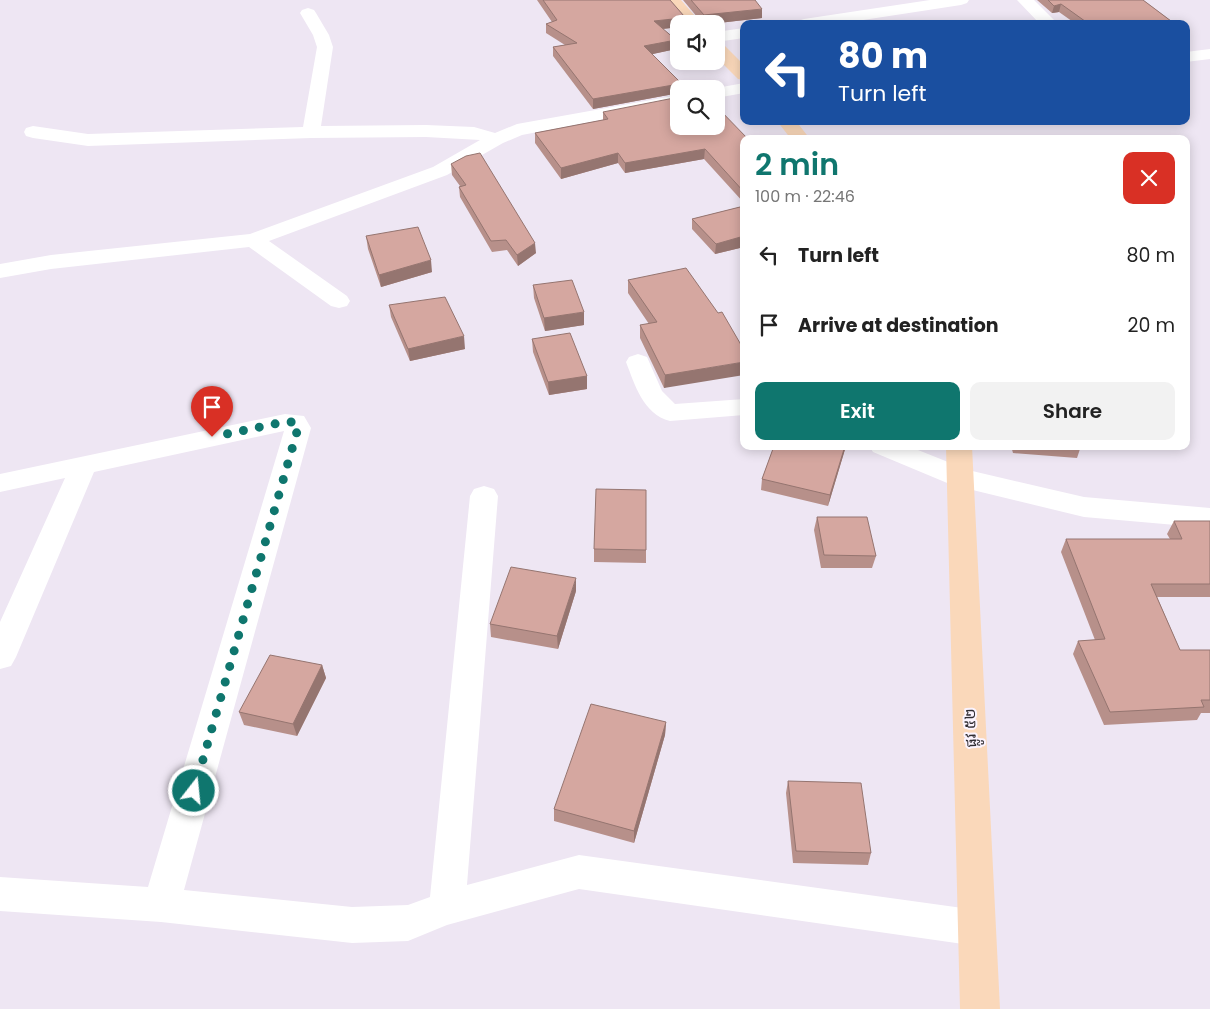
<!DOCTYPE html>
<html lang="en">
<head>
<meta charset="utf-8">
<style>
	:root { --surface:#fff; --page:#f2f2f2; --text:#222; --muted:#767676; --accent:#0f766e }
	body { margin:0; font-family:Poppins,"Noto Sans Khmer",sans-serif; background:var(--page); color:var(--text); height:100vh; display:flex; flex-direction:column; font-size:19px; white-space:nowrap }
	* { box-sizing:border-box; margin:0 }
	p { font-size:16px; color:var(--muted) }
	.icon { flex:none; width:28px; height:28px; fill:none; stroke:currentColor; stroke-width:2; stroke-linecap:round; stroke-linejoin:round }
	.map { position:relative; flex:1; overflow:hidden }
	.side { position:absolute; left:740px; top:135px; width:450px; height:315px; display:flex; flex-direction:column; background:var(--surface); border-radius:10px; box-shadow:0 2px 12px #0003 }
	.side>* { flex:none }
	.guide { position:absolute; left:740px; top:20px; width:450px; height:105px; border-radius:10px; box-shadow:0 2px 12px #0003; background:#1a4fa0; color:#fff; overflow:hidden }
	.fabs { position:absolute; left:670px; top:15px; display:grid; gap:10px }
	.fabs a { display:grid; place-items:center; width:55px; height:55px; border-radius:10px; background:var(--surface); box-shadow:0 2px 12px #0003; font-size:25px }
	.pin { position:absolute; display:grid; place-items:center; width:42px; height:42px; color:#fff; margin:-51px -21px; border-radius:50% 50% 50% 0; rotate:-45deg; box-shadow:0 0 5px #0007 }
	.pin .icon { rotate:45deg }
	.me { position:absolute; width:55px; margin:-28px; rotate:16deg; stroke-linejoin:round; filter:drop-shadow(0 0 4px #0008) }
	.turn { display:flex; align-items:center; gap:18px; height:105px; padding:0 15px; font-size:22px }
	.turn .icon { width:65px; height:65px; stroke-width:2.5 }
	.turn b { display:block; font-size:35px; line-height:42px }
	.round { display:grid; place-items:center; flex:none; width:52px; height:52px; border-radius:10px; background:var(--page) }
	.overview { display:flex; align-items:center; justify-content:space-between; height:85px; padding:0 15px }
	h1 { font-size:30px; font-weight:600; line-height:38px; color:var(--accent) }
	.cta { display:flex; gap:10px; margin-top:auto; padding:10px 15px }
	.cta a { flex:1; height:58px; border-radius:10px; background:var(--accent); color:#fff; font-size:20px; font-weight:600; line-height:58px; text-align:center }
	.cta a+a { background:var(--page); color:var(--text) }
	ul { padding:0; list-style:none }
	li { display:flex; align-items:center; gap:15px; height:70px; padding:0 15px }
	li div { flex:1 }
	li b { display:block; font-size:19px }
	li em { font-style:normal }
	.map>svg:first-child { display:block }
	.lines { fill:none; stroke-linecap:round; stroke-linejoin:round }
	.street { fill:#fff; fill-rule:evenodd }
	.secondary { fill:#fad8ba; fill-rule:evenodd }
	.wall { fill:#b7908a }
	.shaded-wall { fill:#957570 }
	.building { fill:#d5a7a0; stroke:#957570 }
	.route { stroke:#0f766e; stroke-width:9; stroke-dasharray:0 16.2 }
	.labels { text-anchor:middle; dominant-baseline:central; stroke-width:4; stroke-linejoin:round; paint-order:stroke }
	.street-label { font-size:15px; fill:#302d32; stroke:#fbf4fe }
</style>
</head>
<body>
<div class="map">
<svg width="1210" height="1009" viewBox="0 0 1210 1009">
	<rect width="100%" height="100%" fill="#eee6f3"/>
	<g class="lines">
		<!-- street -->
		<path class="street" d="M930,0H969L967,3L961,5L837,24H796L798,21L804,19Z
			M1017,0H1034L1058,24H1040Z
			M308,8L314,10L316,13L329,35L333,47L321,126L426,125L474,127L495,133L517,124L679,95V105L522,135L503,143L447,175L269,241L347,296L350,301L347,306L339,308L331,306L249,247L51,269L0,278V264L51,255L250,234L433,167L480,140L426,137L311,138L88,146L33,138L26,136L24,132L26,128L33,126L88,134L303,127L317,47L313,35L300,13L302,10Z
			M744,28V38L716,42V32Z
			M1210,49V59L1186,62V52Z
			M744,83V93L716,98V89H711Z
			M638,354L647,357L662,391L675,404L744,399V415L670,421C643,414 635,385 626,362L629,357Z
			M285,414L304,416L311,428L184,890L352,907L408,905L430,897L470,496L474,489L484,486L494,489L498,496L467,885L579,855L977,910L990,915L996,928L990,941L977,946L579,889L447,925L408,941L352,943L161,922L0,911V877L148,887L284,431L94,472L16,657L11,666L0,669V622L65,478L0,492V474Z
			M869,446H908L968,470L1084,497L1210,508V528L1084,517L952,485L873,452Z"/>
		<!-- secondary -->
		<path class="secondary" d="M664,0H681L702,24H685Z
			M716,42L722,43L744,65V80L738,79L716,57Z
			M777,121H796L810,139H791Z
			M946,446H972L1000,1009H960Z"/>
	</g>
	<!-- wall -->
	<path class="wall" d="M537,0H670L684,16L692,17L691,24H679V27L663,29L676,49L652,54L687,89H679V93L593,109L553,56V47L565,45L546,33V24L552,22Z
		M683,0H755L762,18L710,24H703Z
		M1037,0H1143L1175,24H1076L1059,12L1052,13Z
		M603,112L744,139V203L704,159L625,173L618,163L561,179L535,143V133L603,120Z
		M451,164L536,253L518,266L507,250L492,252L460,197L459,187L460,186L452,175Z
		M744,206V247L715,254L692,229V219Z
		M366,236L432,272L381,287L368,249Z
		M628,280L744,350L664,388L640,338V325L649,324L628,293Z
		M533,285L584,325L545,331L534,298Z
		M389,305L465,349L410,361L391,317Z
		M532,339L587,376V389L549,395L533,352Z
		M774,446H846L828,506L761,490L762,479Z
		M1011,446H1081L1077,458L1013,453Z
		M817,517L876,556L872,568H821L814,530Z
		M1174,521H1210V597H1157L1180,650H1210V713H1201L1197,720L1104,725L1073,654L1078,641L1095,640L1061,552L1066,539H1170L1167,534Z
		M594,549L646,550V563L594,562Z
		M576,591L558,649L491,637L490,624Z
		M322,665L326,678L297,736L244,725L239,712Z
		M666,722L665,735L634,843L554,821V809Z
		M788,781L871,853L868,865L793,863L786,793Z"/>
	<!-- shaded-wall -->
	<path class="shaded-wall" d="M1061,4L1059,12L1052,13L1054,6Z
		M762,9V18L710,24H704V15Z
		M692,17L691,24H679V27L653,30L654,21Z
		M676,40V49L644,56V46Z
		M679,84V93L593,109V99Z
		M705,149L704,159L625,173V163Z
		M618,153V163L561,179V168Z
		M744,236V247L715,254L716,244Z
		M535,243L536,253L518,266L517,255Z
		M431,260L432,272L381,287L379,275Z
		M584,312V325L545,331L544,318Z
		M464,336L465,349L410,361L408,349Z
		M744,362V375L664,388L665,375Z
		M587,376V389L549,395L548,382Z
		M845,446H846L828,506L830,495Z
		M576,578V591L558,649L557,636Z
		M322,665L326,678L297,736L293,724Z
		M666,722L665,735L634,843V831Z"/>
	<!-- building -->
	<path class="building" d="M543,0H670L684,16L692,17L654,21L676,40L644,46L687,89H681V85L679,84L593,99L553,47L577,43L546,24L557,20Z
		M691,0H755L762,9L704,15Z
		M1048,0H1143L1175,24H1089L1061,4L1054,6Z
		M679,97V126H716V106L748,139H744V192L705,149L625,163L618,153L561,168L535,133L608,119L603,112Z
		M480,153L535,243L517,255L506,240L491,241L459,187L466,185L451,164L466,156Z
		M744,206V236L716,244L692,219Z
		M418,227L431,260L379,275L366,236Z
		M686,268L718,313L722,312L744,350V362L665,375L640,325L657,322L628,280Z
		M572,280L584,312L544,318L533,285Z
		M445,297L464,336L408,349L389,305Z
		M570,333L587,376L548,382L532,339Z
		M774,446H845L830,495L762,479Z
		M596,489L646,490V550L594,549Z
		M817,517H867L876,556L824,555Z
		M1174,521H1210V584H1151L1180,650H1210V700H1201L1204,707L1110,712L1078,641L1105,639L1066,539H1182Z
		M511,567L576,578L557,636L490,624Z
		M270,655L322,665L293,724L239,712Z
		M591,704L666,722L634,831L554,809Z
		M788,781L861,783L871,853L796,851Z"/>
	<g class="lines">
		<!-- route -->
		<path class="route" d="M194,791L298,428L296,422H284L212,437"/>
	</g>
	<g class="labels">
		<!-- street labels -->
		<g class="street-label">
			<text transform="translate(970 728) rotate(-92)">ផ្លូវ ៥២</text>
		</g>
	</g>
</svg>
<div class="fabs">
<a><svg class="icon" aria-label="sound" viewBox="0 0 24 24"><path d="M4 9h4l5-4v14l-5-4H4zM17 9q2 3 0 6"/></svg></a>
<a><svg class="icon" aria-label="search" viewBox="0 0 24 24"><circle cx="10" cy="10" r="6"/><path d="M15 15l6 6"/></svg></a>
</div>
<div class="pin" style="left:212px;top:437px;background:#d93025"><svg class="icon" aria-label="arrive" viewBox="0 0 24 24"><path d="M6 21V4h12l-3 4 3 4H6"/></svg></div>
<svg class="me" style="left:194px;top:791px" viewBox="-20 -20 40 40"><circle r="17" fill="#0f766e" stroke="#fff" stroke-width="3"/><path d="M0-11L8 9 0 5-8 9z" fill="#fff"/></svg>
<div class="guide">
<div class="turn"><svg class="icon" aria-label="left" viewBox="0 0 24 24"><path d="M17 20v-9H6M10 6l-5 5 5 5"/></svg><div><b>80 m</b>Turn left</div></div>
</div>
<section class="side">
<div class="overview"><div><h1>2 min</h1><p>100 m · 22:46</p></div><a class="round" style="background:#d93025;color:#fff"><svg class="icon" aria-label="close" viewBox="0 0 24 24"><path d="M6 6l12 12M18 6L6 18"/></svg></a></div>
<ul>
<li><svg class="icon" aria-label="left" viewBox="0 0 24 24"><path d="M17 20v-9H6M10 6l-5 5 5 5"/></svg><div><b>Turn left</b></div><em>80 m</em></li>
<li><svg class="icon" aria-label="arrive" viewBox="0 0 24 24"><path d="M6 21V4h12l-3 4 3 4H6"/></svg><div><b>Arrive at destination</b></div><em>20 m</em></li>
</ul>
<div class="cta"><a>Exit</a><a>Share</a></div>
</section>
</div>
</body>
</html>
